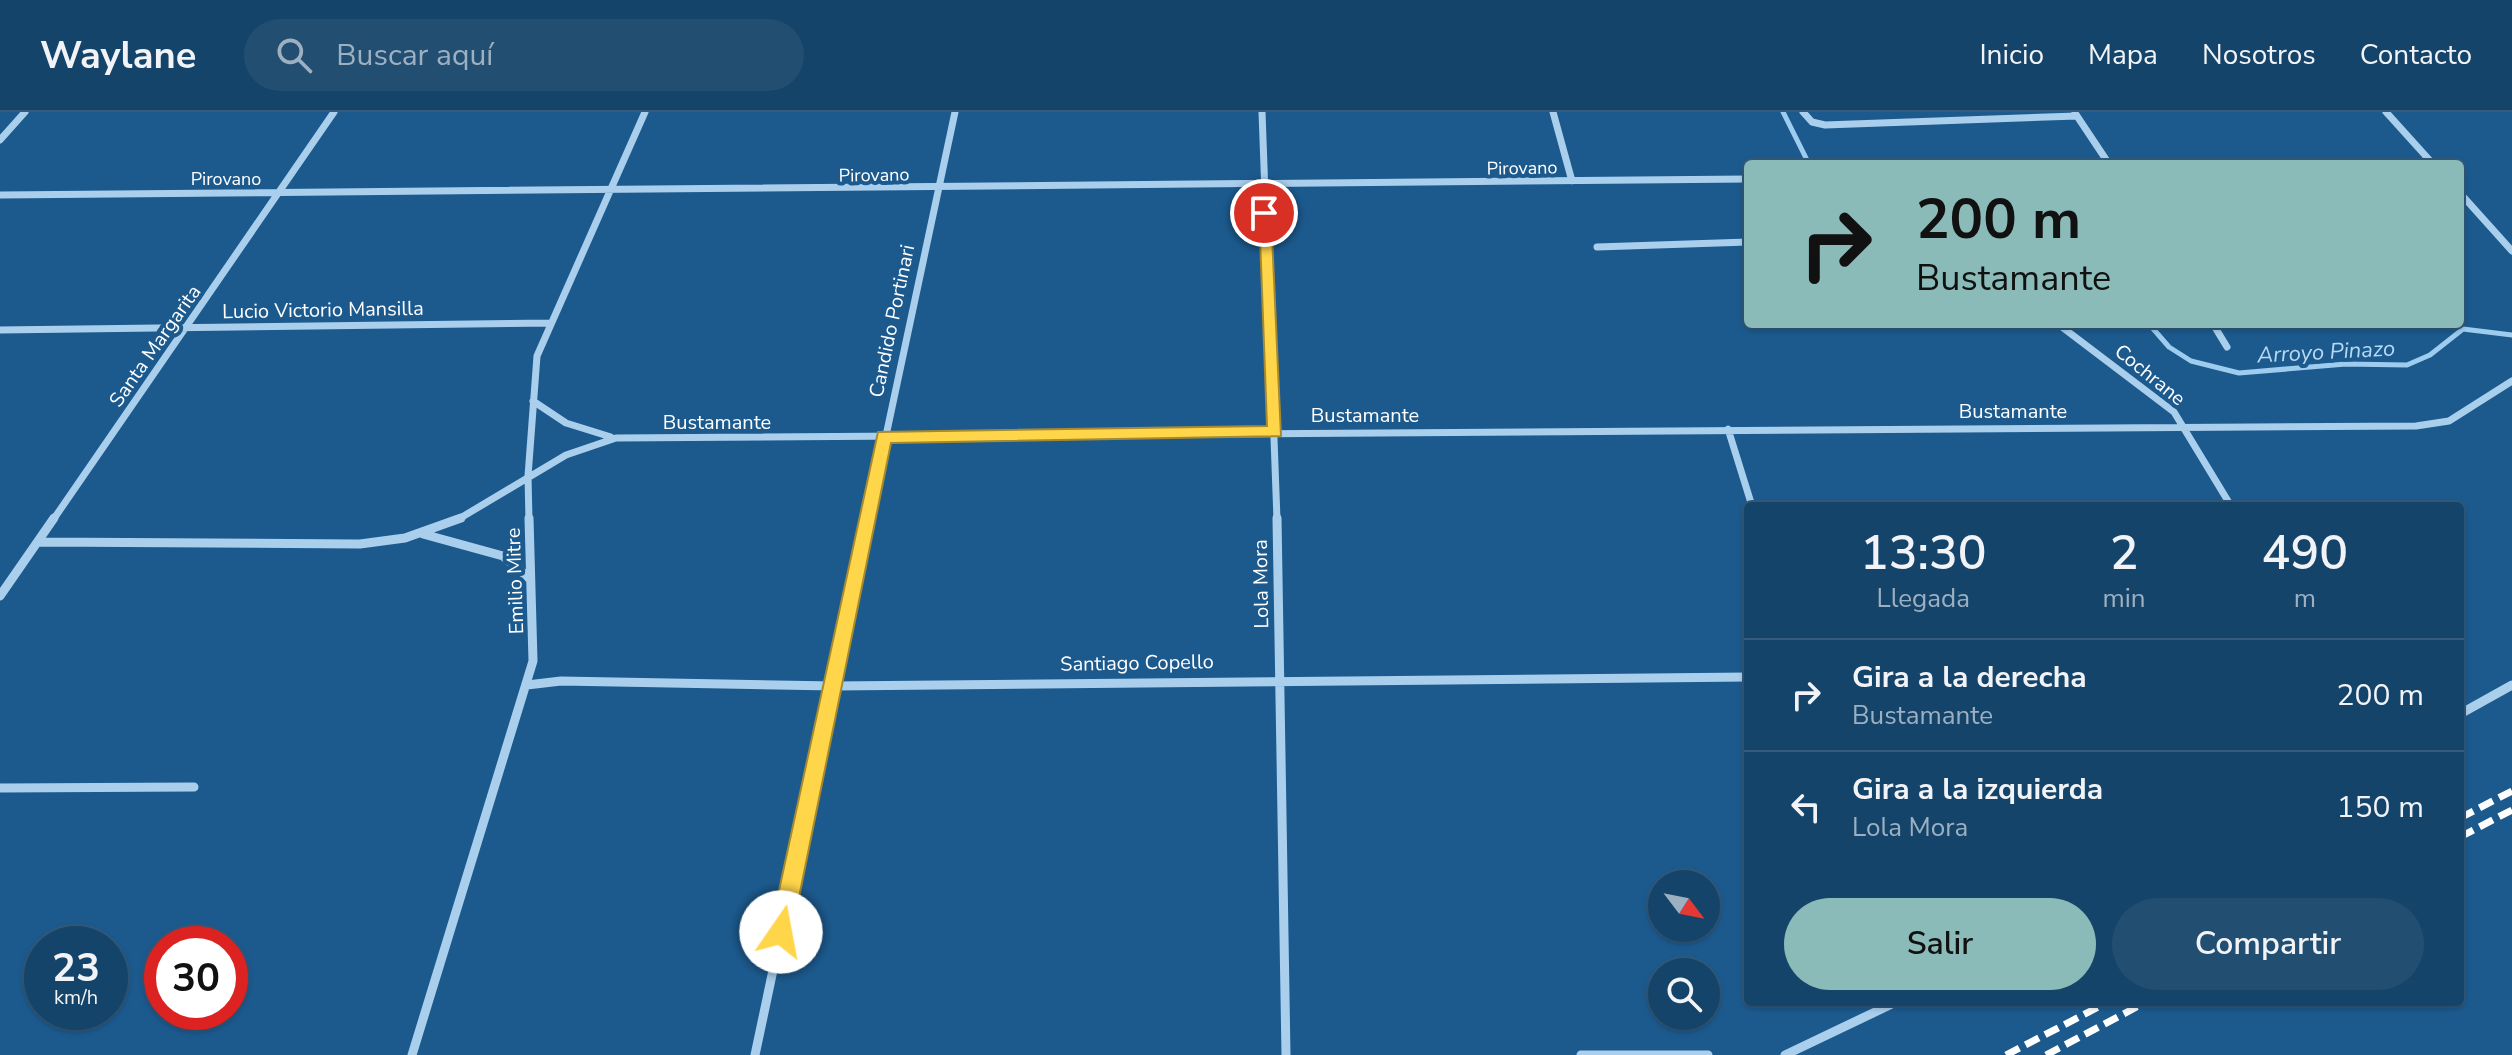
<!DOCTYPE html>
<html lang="es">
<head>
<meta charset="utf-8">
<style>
	:root { --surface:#15446a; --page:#224e72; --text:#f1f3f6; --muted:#9db0c1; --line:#345c7e; --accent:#8bbbb9 }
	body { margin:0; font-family:"Nunito Sans",sans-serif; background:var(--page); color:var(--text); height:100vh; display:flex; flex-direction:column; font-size:30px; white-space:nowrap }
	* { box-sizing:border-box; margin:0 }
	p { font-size:26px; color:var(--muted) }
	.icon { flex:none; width:44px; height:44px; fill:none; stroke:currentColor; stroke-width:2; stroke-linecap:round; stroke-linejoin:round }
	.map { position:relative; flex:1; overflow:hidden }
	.side { position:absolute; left:1744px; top:390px; width:720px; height:504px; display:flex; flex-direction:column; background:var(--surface); border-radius:8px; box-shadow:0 2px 6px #0004,0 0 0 2px var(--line) }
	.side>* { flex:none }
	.top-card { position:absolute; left:1744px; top:48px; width:720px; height:168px; border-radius:8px; box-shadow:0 2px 6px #0004,0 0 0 2px var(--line); background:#8bbbb9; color:#111; overflow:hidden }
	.needle { width:52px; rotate:122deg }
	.buttons { position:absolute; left:1648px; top:758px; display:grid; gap:16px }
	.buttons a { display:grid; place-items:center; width:72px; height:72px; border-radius:50%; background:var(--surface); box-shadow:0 2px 6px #0004,0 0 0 2px var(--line); font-size:40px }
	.speed { position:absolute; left:24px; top:814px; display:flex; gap:16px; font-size:40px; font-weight:700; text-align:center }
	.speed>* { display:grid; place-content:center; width:104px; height:104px; border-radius:50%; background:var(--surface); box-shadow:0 2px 6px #0004,0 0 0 2px var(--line); line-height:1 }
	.speed small { font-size:20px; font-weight:400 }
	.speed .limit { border:12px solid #d22; background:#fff; color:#111 }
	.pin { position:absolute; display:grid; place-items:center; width:68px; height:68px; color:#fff; margin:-34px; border:4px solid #fff; border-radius:50%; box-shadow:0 2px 8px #0007 }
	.me { position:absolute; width:88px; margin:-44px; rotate:12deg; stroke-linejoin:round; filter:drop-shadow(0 0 6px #0008) }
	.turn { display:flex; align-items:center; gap:28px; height:168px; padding:0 40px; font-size:36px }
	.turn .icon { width:104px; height:104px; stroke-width:2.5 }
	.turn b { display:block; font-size:56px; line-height:68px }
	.eta { display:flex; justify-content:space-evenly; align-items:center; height:136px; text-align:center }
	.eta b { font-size:48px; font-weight:600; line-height:56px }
	.action { display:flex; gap:16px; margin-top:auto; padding:16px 40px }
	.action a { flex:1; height:92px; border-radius:48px; background:var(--accent); color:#111; font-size:32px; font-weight:600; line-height:92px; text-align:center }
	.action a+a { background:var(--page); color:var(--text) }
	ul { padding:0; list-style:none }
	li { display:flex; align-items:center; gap:24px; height:112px; padding:0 40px; border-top:2px solid var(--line) }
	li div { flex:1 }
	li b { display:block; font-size:30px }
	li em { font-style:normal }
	header { display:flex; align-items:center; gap:48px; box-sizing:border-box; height:112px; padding:0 40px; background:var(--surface); border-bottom:2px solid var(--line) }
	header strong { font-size:38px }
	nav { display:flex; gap:44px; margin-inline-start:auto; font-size:28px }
	.search { width:560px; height:72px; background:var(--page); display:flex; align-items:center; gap:20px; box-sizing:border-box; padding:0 28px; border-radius:44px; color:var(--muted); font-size:30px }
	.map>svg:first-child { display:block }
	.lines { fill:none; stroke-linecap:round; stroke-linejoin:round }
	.stream { stroke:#9dccef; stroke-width:5 }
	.minor-far1 { stroke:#aacfed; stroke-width:7 }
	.minor { stroke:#aacfed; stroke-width:9 }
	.rail { stroke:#fff; stroke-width:7; stroke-dasharray:15 7; stroke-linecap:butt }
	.route { fill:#ffd54a; stroke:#a68a30; stroke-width:2 }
	.labels { text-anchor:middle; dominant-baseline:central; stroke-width:8; stroke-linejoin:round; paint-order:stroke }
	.far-street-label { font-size:18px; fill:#fff; stroke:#1c5a8e }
	.street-label { font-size:20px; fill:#fff; stroke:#1c5a8e }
	.water-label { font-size:22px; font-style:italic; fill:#b6d9f4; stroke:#1c5a8e }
</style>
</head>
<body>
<header>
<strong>Waylane</strong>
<div class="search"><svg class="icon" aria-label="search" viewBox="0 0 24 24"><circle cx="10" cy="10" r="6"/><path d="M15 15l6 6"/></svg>Buscar aquí</div>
<nav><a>Inicio</a><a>Mapa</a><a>Nosotros</a><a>Contacto</a></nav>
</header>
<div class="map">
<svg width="2512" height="943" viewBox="0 0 2512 943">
	<rect width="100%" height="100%" fill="#1c5a8e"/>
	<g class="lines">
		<!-- stream -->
		<path class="stream" d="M1783,0L1809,52
			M2149,212L2169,235L2191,249L2239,261L2346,252L2407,253L2430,243L2463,217L2512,223"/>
		<!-- minor-far1 -->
		<path class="minor-far1" d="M1262,0L1277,408
			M1553,0L1572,69
			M1803,0L1812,10L1825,13L2077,4
			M2386,0L2433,52
			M2075,1L2109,52
			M0,28L25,0
			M2460,81L2512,139
			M0,83L1748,67
			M1597,135L1748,130
			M2058,212L2174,300L2231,394
			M2213,212L2227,235
			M0,218L550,211
			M533,289L566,311L611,325
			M1728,317L1752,394
			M53,408L334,0
			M457,408L566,343L616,326L2416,314L2449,309L2512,269
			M529,408L528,364L537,244L645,0
			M868,408L955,0"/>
		<!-- minor -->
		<path class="minor" d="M1277,406L1286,943
			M423,422L503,444L530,467
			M39,430L360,432L405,426L461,406
			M0,484L54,406
			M527,573L561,569L835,574L1748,565
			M2460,602L2512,573
			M0,676L194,675
			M412,943L533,549L529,406
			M755,943L869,406
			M1581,943H1708
			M1785,943L1896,890"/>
		<!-- rail -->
		<path class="rail" d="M2460,706L2512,679
			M2460,725L2512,698
			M2006,943L2108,890
			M2046,943L2146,890"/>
	</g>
	<!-- route -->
	<path class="route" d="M1259,98L1271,101L1281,324L891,331L792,820L789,827L781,830L774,827L770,820L878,320L1267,314Z"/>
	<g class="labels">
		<!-- far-street labels -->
		<g class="far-street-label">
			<text transform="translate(1522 56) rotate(-1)">Pirovano</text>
			<text transform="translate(874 63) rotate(-1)">Pirovano</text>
			<text x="226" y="67">Pirovano</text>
		</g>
		<!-- street labels -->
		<g class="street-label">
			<text transform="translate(323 198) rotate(-1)">Lucio Victorio Mansilla</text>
			<text transform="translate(892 209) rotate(-78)">Candido Portinari</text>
			<text transform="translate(155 234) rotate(-55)">Santa Margarita</text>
			<text transform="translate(2150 263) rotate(39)">Cochrane</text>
			<text x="2013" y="299">Bustamante</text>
			<text x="1365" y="303">Bustamante</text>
			<text x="717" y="310">Bustamante</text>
			<text transform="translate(515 469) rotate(-92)">Emilio Mitre</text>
			<text transform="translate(1261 472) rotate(-91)">Lola Mora</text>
			<text transform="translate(1137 551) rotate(-1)">Santiago Copello</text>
		</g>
		<!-- water labels -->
		<g class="water-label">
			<text transform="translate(2326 240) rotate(-3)">Arroyo Pinazo</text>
		</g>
	</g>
</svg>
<div class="buttons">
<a><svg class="needle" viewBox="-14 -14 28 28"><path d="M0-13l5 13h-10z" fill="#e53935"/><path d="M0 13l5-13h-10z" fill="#9db0c1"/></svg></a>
<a><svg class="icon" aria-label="search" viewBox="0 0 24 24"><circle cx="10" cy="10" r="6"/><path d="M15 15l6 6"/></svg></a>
</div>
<div class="speed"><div>23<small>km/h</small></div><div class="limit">30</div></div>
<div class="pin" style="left:1264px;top:101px;background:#d93025"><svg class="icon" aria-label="arrive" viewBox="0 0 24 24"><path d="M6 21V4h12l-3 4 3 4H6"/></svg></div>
<svg class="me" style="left:781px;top:820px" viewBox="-20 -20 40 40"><circle r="19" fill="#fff"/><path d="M0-13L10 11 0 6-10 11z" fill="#ffd54a"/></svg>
<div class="top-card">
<div class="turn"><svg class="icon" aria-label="right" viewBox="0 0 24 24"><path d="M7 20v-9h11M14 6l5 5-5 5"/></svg><div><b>200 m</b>Bustamante</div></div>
</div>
<section class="side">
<div class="eta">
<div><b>13:30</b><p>Llegada</p></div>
<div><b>2</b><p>min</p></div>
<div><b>490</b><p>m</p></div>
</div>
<ul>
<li><svg class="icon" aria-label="right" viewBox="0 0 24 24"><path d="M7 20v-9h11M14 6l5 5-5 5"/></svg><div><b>Gira a la derecha</b><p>Bustamante</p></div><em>200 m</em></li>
<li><svg class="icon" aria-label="left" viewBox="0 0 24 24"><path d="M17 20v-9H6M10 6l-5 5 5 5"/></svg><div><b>Gira a la izquierda</b><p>Lola Mora</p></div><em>150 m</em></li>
</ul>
<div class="action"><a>Salir</a><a>Compartir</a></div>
</section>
</div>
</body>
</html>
